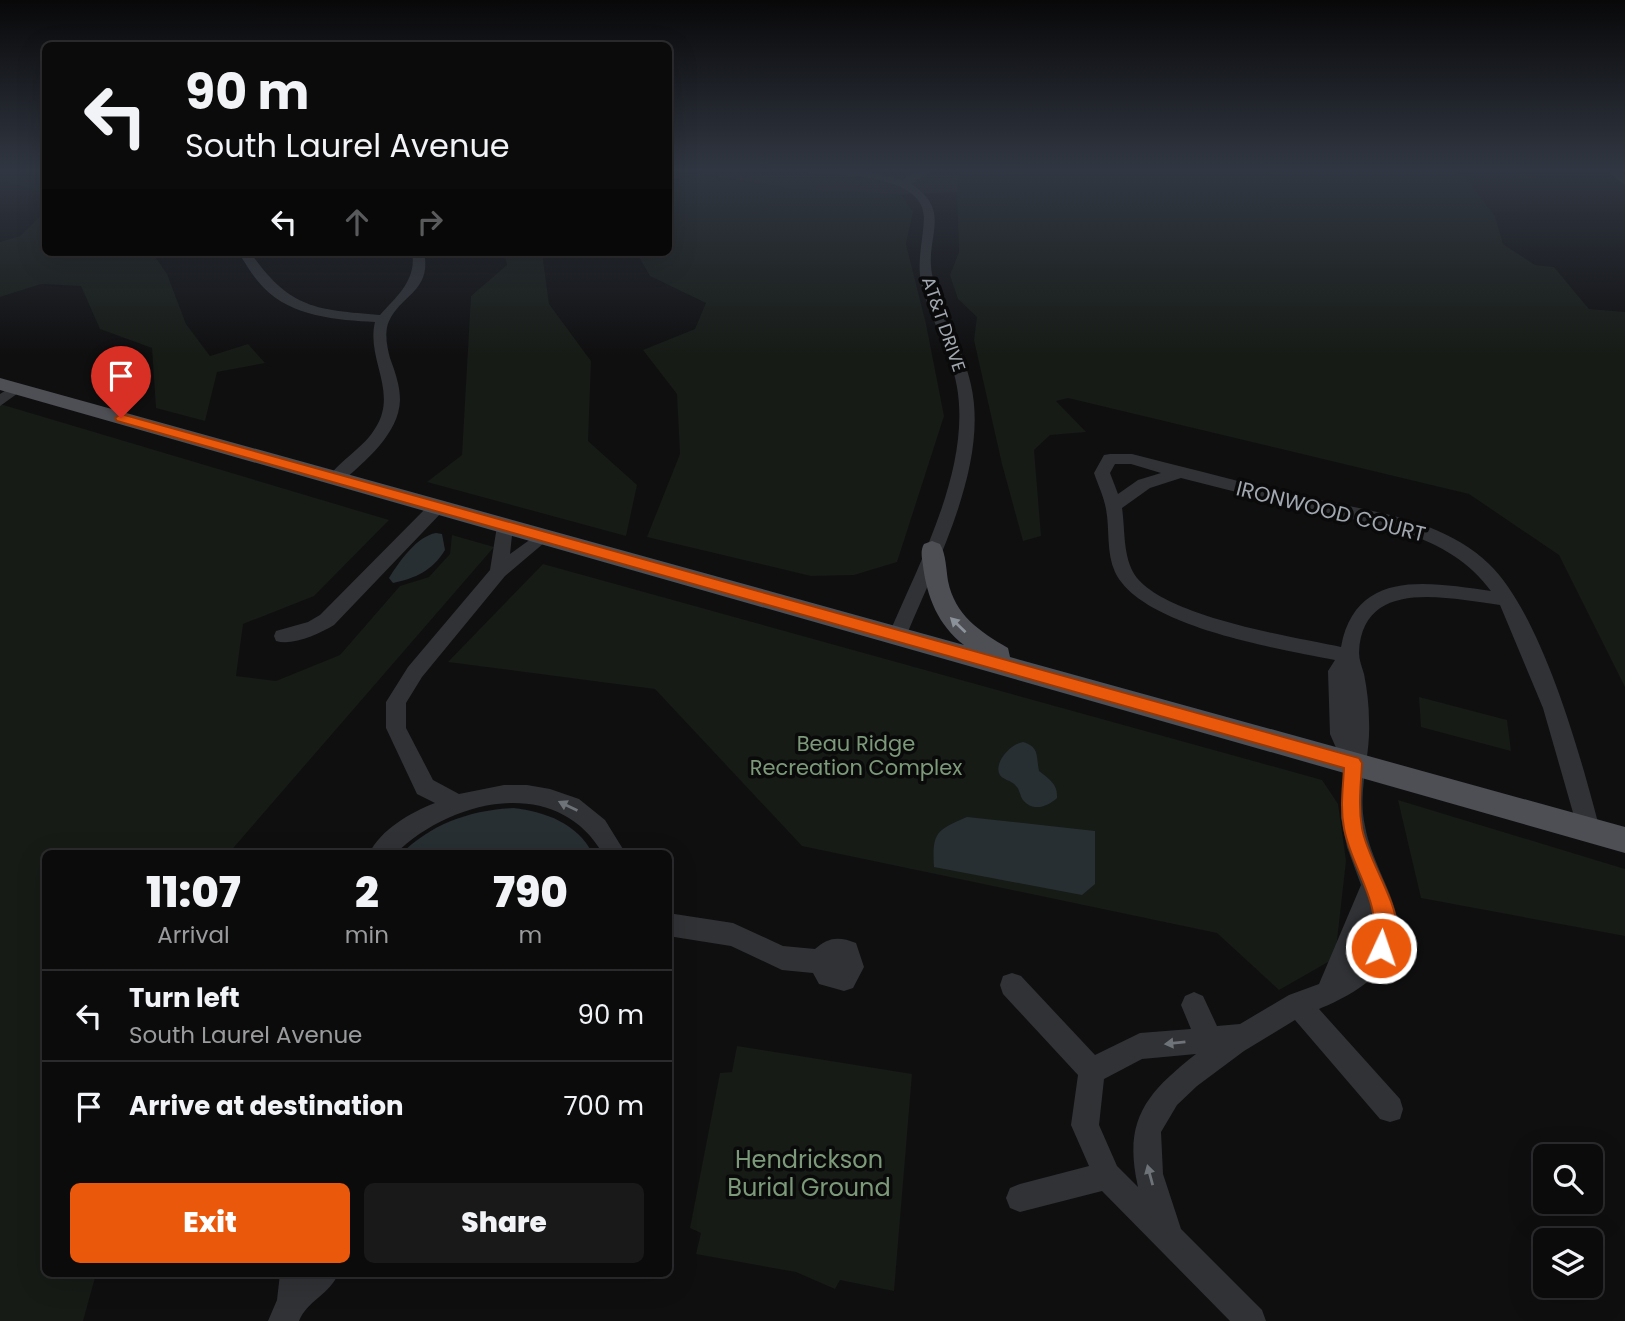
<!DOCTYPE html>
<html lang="en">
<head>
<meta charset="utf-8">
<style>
	:root { --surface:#0b0b0c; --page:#19191a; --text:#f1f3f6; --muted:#9a9b9d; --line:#2b2b2d; --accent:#ea580c }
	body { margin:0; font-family:Poppins,sans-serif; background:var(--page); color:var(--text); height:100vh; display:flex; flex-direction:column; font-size:26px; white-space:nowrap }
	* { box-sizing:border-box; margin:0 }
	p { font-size:23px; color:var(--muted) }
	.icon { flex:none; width:38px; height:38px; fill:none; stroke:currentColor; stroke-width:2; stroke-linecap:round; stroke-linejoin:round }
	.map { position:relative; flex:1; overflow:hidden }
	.panel { position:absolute; left:42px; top:850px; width:630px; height:427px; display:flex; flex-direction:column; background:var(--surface); border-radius:10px; box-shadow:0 7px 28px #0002,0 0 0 2px var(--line) }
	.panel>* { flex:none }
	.banner { position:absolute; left:42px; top:42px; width:630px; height:214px; border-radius:10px; box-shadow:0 7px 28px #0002,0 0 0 2px var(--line); background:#0b0b0c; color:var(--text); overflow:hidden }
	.controls { position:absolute; left:1533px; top:1144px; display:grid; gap:14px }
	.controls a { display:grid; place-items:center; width:70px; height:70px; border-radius:10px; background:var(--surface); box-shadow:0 7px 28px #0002,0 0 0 2px var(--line); font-size:35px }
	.pin { position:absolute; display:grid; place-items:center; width:60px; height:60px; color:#fff; margin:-72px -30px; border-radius:50% 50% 50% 0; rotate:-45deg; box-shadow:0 0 7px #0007 }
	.pin .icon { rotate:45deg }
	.me { position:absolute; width:77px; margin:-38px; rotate:3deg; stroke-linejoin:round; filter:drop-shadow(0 0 5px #0008) }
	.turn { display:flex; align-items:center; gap:24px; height:147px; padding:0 28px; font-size:32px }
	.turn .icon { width:91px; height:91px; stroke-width:2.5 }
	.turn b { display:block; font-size:49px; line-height:60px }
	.lanes { display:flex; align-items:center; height:66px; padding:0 28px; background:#0003; justify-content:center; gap:35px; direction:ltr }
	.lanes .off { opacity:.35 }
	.eta { display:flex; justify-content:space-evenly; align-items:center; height:119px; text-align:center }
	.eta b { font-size:42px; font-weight:800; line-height:49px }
	.button { display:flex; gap:14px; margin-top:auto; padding:14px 28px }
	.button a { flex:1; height:80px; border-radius:10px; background:var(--accent); color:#fff; font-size:28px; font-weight:800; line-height:80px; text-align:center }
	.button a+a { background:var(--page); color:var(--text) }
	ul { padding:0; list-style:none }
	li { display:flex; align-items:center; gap:21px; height:91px; padding:0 28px; border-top:2px solid var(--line) }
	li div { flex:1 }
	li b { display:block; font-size:26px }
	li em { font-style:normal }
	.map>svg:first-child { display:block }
	.built { fill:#1b1c1d }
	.green { fill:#161b16 }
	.water { fill:#272f33 }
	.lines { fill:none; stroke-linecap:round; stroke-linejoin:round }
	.minor { fill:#303235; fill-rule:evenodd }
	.major { fill:#4d4f54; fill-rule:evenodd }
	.oneway { fill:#8c9299 }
	.oneway2 { fill:#6e7379 }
	.route { fill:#ea580c; stroke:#983908; stroke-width:2 }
	.labels { text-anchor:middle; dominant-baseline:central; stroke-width:7; stroke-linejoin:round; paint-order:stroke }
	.far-street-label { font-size:18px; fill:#a1a8b0; stroke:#0a0a0b }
	.street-label { font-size:21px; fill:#a1a8b0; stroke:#0a0a0b }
	.park-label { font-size:21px; fill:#7c9a79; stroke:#0a0a0b }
	.near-park-label { font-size:24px; fill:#7c9a79; stroke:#0a0a0b }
</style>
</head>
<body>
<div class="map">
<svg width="1625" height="1321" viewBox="0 0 1625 1321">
	<rect width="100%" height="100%" fill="#0f0f10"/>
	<!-- built -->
	<path class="built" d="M681,170H960L957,192L891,195L791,189Z"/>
	<!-- green -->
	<path class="green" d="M0,170H45V193L0,180Z
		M960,170H1459L1495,216L1503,244L1535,265L1554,267L1589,309L1625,312V687L1559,555L1469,494L1068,398L1056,401L1086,432L1050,435L1034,450L1041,536L1023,541L1002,464L974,340L977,317L958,299L950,275L959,252L957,192Z
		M699,175L791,189L901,194L913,212L906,244L926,324L944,416L897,562L854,575L811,576L647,537L680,454L677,394L643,350L695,329L706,303L650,276L636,252H668L669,182Z
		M45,212L46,252H152L167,274L186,324L210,356L248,344L265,363L217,372L205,421L156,408L152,348L100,329L81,286L41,284L0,297V242L20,236Z
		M504,252H542L549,304L591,361L588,441L637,485L626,536L427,482L462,455L471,296L507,265Z
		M0,404L389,520L314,596L243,624L236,676L276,681L340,655L400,586L429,577L450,554L452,535L494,547L228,854H46V1274H96L83,1321H0Z
		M543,564L1322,780L1338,804L1346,861L1335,958L1279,990L1217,933L802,846L655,689L448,662Z
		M1419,697L1507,720L1511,751L1421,727Z
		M1398,800L1625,869V936L1421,898Z
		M737,1046L912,1074L894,1291L840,1280L835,1289L796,1272L696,1254L701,1233L690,1228L720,1073L732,1072Z"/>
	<!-- water -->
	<path class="water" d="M436,533L442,534L445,550C432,571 416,578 393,583L389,578C399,562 417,536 436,533Z
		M1023,742C1040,747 1036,757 1039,771C1049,779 1058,784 1057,798C1047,807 1033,812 1023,800C1020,796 1020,790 1016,786C1012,780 1001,780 999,773C995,761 1011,744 1023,742Z
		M513,808C546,812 577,823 593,854H401C431,824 470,810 513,808Z
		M967,817L1095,831V884L1082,895L934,867C932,833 936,830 967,817Z"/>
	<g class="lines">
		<!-- minor -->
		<path class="minor" d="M801,170H860L902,180L918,170H932L911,184C953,211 925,236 932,274C939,313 963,346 971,385C989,464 937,562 907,634L905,639H891L889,634C920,561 971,468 957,387C951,351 931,321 922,287C916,263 923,242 924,218C924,173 837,175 806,173Z
			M1606,170H1618L1625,176V185Z
			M238,252H250C289,308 314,310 380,315C397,296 417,280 412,252H424C432,291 402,294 389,321C384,332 387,347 390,358C395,372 400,385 400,400C399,434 365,461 342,482H330L328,478C341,459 364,448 376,427C398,391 366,359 375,322C338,320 291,317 263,287C253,277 246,264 238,252Z
			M16,384L23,388L21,391L0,406V394Z
			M1110,454H1132C1187,468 1241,482 1296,495C1360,510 1440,516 1489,564C1542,615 1581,757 1600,830L1597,837L1589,840L1581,837L1578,830L1543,708L1500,605C1449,599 1362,576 1359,653C1359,660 1362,667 1364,674C1367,689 1369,705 1369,721C1371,757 1357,790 1365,826C1371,860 1392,890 1398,921C1406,965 1352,996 1319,1009L1400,1099L1403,1109L1400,1119L1390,1122L1380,1119L1295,1020L1244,1051L1197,1086L1177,1105L1161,1132L1163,1174L1181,1229L1262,1310L1266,1321H1230L1102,1191L1020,1212L1010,1208L1006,1198L1010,1188L1020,1184L1089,1166L1071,1125L1078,1075L1003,994L1000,985L1003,976L1012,973L1021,976L1095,1055L1140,1033L1191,1029L1181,1005L1185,996L1194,992L1203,996L1217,1026L1240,1024L1289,995L1319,984L1361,885L1347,847L1341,818L1344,766L1330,734L1328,671L1335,660C1280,649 1141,627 1115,572C1106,552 1110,530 1106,509C1104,497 1098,485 1094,473L1104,455ZM1115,464H1131L1161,473L1138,480L1118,494L1110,473ZM1181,478C1224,489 1267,500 1311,510C1375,525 1449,533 1491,591C1430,583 1356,567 1341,647C1294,637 1157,616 1133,572C1123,553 1125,528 1122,508L1150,488ZM1372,913L1374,937L1351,965ZM1196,1054C1145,1094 1123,1121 1138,1187L1117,1166L1099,1125L1104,1079L1142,1059Z
			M437,501L445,507L443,511L334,625C319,634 293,646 276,641L274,636L276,631L308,622L320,615L431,503Z
			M505,520L513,526L510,554L542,531L551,537L505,576L422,677L406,703V728L433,780L459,794L504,785H527L550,789L579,799L605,820L626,854H603C557,774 451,799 395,854H369C380,830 411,812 435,803L417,794L386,728V702L408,667L490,570L497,526Z
			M668,913L733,923L783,946L815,949C828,937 839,936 856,943L864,967L853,988L844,991L819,984L813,973L782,970L731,946L668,936Z
			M280,1274H338C330,1294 307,1301 299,1321H268L277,1300Z"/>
		<!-- major -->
		<path class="major" d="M0,378L964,645C938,625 927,597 923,566C922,557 920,551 924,544L932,541L940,544C946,554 946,569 948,581C955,615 979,631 1008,648L1010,657L1625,827V853L0,390Z"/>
	</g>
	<!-- one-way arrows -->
	<defs><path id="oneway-solid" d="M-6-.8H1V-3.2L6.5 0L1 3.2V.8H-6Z" transform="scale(1.75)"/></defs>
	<use class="oneway" href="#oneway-solid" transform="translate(958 625) rotate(-136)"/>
	<g class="oneway2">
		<use href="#oneway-solid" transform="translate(568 806) rotate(-154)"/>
		<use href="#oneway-solid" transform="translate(1175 1043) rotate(174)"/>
		<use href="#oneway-solid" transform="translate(1150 1175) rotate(-105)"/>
	</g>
	<!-- sky -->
	<linearGradient id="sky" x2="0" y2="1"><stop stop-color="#080809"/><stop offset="0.48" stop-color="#313742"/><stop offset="1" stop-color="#313742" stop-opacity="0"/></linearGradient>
	<rect width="1625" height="355" fill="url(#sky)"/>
	<!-- route -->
	<path class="route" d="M121,414L1359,758L1362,763C1361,784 1358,806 1362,828C1367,858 1397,900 1397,929C1397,937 1391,948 1388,955L1381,958L1374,955L1371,948C1385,905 1351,869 1344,828C1340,808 1343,788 1344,768L117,421L115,418Z"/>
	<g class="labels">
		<!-- far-street labels -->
		<g class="far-street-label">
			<text transform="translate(944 324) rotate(71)">AT&amp;T DRIVE</text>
		</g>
		<!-- street labels -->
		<g class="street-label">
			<text transform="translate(1331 511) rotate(14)">IRONWOOD COURT</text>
		</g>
		<!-- park labels -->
		<g class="park-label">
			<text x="856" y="743">Beau Ridge<tspan x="856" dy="24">Recreation Complex</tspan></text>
		</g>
		<!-- near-park labels -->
		<g class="near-park-label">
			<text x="809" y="1159">Hendrickson<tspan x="809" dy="28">Burial Ground</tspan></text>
		</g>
	</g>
</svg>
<div class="controls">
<a><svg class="icon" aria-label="search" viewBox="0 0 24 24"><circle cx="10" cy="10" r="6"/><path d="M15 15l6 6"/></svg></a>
<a><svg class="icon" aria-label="layers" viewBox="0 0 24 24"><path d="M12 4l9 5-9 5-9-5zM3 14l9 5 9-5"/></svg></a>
</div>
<div class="pin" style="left:121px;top:418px;background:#d93025"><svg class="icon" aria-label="arrive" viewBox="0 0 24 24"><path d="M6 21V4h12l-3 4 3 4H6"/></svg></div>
<svg class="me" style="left:1381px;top:948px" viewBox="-20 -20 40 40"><circle r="17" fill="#ea580c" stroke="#fff" stroke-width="3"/><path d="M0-11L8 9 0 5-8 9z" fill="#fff"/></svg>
<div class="banner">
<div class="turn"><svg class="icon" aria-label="left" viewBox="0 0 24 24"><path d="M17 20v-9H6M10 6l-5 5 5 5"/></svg><div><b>90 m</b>South Laurel Avenue</div></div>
<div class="lanes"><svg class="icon" aria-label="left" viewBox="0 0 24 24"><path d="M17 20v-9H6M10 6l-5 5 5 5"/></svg><svg class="icon off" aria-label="ahead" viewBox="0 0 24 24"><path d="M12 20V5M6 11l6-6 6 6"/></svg><svg class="icon off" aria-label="right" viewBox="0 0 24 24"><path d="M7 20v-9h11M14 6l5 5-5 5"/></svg></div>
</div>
<section class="panel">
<div class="eta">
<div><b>11:07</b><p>Arrival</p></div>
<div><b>2</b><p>min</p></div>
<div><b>790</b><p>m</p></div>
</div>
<ul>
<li><svg class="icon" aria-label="left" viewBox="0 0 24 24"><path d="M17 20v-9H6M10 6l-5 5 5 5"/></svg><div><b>Turn left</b><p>South Laurel Avenue</p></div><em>90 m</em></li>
<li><svg class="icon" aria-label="arrive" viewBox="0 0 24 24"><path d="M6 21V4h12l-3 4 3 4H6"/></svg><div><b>Arrive at destination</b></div><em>700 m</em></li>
</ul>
<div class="button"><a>Exit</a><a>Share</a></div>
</section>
</div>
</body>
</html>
